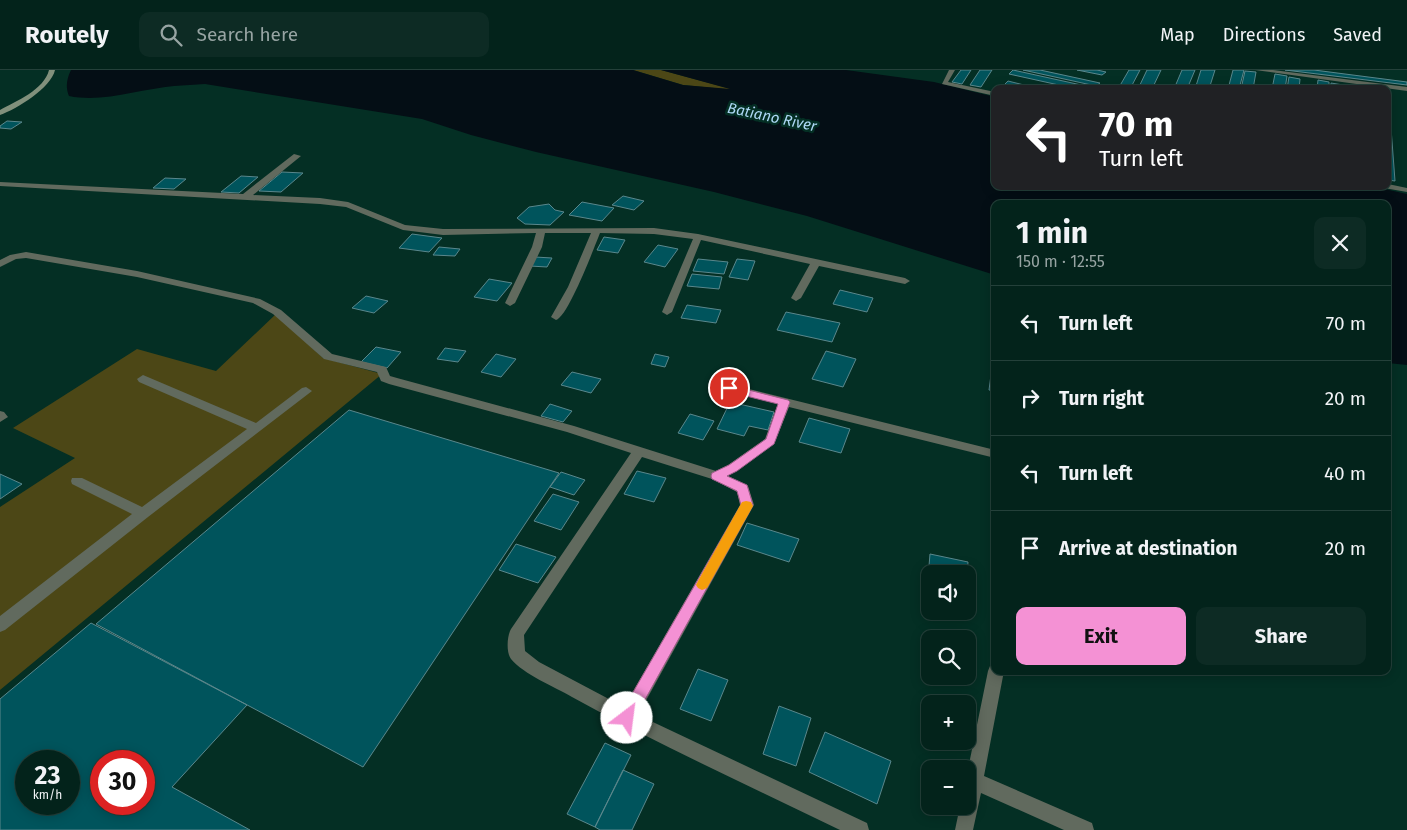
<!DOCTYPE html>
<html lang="en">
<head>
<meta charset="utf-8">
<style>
	:root { --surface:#03231b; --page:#0d2b24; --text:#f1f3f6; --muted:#97a4a3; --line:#24403a; --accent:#f491d4 }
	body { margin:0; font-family:"Fira Sans",sans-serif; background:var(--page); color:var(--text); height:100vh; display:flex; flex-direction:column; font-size:19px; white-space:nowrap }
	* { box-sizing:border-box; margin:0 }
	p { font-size:16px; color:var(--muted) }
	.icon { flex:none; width:28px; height:28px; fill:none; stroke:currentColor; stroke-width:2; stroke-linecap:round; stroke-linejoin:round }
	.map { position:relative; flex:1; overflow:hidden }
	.panel { position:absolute; left:991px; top:130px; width:400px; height:475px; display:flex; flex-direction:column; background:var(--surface); border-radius:10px; box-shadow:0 2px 12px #0003,0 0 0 1px var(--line) }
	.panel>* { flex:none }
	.guide { position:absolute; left:991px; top:15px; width:400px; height:105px; border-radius:10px; box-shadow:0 2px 12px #0003,0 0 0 1px var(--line); background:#202124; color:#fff; overflow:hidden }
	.controls { position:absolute; left:921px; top:495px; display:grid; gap:10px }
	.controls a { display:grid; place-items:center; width:55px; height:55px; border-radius:10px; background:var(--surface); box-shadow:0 2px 12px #0003,0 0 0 1px var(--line); font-size:25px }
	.speed { position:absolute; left:15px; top:680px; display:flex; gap:10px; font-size:25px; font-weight:700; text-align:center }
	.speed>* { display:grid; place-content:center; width:65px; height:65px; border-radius:50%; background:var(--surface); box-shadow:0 2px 12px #0003,0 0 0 1px var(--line); line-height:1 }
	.speed small { font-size:12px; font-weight:400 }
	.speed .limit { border:8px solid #d22; background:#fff; color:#111 }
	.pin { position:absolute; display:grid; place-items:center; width:42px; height:42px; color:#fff; margin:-21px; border:2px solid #fff; border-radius:50%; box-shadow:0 1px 5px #0007 }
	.me { position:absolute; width:55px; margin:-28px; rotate:30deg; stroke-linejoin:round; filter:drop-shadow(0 0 4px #0008) }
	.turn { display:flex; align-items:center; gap:18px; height:105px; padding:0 25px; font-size:22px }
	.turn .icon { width:65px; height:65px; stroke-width:2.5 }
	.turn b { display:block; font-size:35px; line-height:42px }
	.round { display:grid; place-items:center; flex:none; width:52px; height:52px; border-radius:10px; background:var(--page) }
	.summary { display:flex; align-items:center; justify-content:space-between; height:85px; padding:0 25px }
	h1 { font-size:30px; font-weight:700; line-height:38px }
	.cta { display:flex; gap:10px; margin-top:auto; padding:10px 25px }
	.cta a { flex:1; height:58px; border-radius:10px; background:var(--accent); color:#111; font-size:20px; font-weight:700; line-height:58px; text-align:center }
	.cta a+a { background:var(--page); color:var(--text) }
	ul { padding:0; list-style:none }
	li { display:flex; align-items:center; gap:15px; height:75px; padding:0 25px; border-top:1px solid var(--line) }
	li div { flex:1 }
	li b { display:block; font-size:19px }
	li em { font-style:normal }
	header { display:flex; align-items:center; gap:30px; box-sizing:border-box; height:70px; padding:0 25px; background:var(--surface); border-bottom:1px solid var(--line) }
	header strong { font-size:24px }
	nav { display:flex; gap:28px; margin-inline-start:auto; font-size:18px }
	.search { width:350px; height:45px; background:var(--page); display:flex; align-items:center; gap:12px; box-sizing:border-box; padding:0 18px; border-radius:10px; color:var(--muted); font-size:19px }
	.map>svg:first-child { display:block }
	.green { fill:#4c4716 }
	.water { fill:#040e15 }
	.building { fill:#00545c; stroke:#5a878c; fill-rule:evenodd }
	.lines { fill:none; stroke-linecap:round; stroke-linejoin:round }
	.street { fill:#616a5e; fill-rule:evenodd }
	.secondary { fill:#81907c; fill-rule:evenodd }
	.route { fill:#f491d4; stroke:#9f5e8a }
	.slow { fill:#f59e0b }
	.labels { text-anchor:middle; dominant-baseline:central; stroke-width:5; stroke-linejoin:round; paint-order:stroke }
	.far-water-label { font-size:15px; font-style:italic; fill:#aed8f5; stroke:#042f24 }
</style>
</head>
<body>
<header>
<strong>Routely</strong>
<div class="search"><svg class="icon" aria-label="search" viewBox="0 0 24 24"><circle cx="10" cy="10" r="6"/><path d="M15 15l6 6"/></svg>Search here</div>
<nav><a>Map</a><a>Directions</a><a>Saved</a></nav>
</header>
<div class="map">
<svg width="1407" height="760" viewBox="0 0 1407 760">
	<rect width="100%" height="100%" fill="#042f24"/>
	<!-- green -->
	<path class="green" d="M633,0H661L735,20L683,15Z
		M276,244L323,288L382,304L0,620V437L75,388L13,358L137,279L216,301Z"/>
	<!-- water -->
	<path class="water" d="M71,0H633L683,15L730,19L661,0H846L934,12L995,27V116H1371L1407,124V295L1388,293V134H995V205L807,146L714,122L536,82L471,65L422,49L205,14C195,15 184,15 174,16C140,19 103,33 69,26C65,17 67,8 71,0Z"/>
	<!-- building -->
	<path class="building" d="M961,0H971L962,14L952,12Z
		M980,0H992L981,17L970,15Z
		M1013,0L1095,18L1077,19L1009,4Z
		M1023,0H1040L1100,13L1096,16Z
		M1077,0H1097L1106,2L1102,5Z
		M1129,0H1140L1130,19H1118Z
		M1147,0H1161L1152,19H1138Z
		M1182,0H1195L1187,19H1174Z
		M1201,0H1215L1209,19H1195Z
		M1233,0H1244L1239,19H1228Z
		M1285,0H1314L1407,12V15Z
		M1245,1L1256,2L1253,19H1241Z
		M1275,4L1287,6L1285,19H1272Z
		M1289,7L1300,9L1299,19H1287Z
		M1318,10L1329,12V19H1317Z
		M1008,11L1040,19H1020L1004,15Z
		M1331,13L1343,15V19H1331Z
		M7,51L22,52L11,59L0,58V56Z
		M1388,57L1391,58L1395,111L1388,110Z
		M282,102L303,103L281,122L259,121Z
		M241,106L258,107L239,123L221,122Z
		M165,108L186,109L174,119L153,118Z
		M623,126L644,131L634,140L612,135Z
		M582,132L614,138L602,151L569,145Z
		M549,134L555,140L564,142L550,155L525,154L517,148L529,137Z
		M412,164L442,168L429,182L399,178Z
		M604,167L625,170L618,183L597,180Z
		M658,175L678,179L665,197L644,192Z
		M439,177L460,179L455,186L433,185Z
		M535,187L552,188L547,197L530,196Z
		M698,189L728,192L724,204L693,201Z
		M737,189L755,191L748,210L729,207Z
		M692,204L722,207L719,219L687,216Z
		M489,209L512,213L497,231L474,227Z
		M840,220L873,228L867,242L833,234Z
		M366,226L388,231L374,243L352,238Z
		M687,235L721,240L716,253L681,248Z
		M786,242L840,253L832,272L777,260Z
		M376,277L401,282L387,298L361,292Z
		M445,278L466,281L458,292L437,289Z
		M826,281L856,289L843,317L812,309Z
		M496,284L516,289L501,307L481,302Z
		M655,284L669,287L665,297L651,294Z
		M572,302L601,309L591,323L561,315Z
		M991,305L995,306V321L989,320Z
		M730,332L774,342L768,360L749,356L744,366L717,359Z
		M550,334L572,341L563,352L541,346Z
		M349,340L559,403L363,697L96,554Z
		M690,344L714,351L703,370L678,363Z
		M809,348L850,359L841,383L799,372Z
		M637,401L666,408L654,432L624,424Z
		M561,402L585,410L574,425L550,417Z
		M0,404L22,414L0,429Z
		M553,424L579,432L561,460L534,451Z
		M747,453L799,469L789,492L737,475Z
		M516,474L556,487L538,513L499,500Z
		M930,484L968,492L967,504H930V521L927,520Z
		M91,553L247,635L172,717L250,760H0V629ZM26,691H69V734H26ZM101,691H144V734H101Z
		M698,599L728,610L711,651L680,639Z
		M779,636L811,648L796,696L763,684Z
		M825,662L891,691L877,734L809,702Z
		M605,673L631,685L595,757L567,744Z
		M623,700L654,714L632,760H600L595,757Z"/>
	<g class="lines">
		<!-- street -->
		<path class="street" d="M949,0H955L948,12L995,22V26L942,14Z
			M1255,0H1273L1407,17V21Z
			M294,84L301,86L253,125L320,128L348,132L405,155L443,159L654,158L698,164L905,208L910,211L905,214L819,196L801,228L796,231L791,228L810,194L701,170L672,242L667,245L662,242L693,169L654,164L600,163C594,178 568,247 556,250L551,247L568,217L591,163H545L542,177L515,233L510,236L505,233L532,177L536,163L443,165L403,160L346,137L320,134L0,116V112L243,124Z
			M1388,114L1407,118V122L1384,118L1383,116H1388Z
			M26,182L137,201L260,229L281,240L332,284L386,297L390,306L397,308L574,356L716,401L728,395L765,369L778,334L725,321L723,318L725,315L729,314L995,380V388L789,337L774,374L728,406L748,416L754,435L638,645L867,753L869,760H840C750,716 659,675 572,627C555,617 523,604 511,589C506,582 507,566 511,559L631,383L567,362L389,314L381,311L377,302L324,289L273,244L253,233L137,207L26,188L16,189L0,197V190L10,185ZM642,387L712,409L737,422L740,435L624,637L539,592L525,581L524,565Z
			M143,305L256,353L302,318L306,317L312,321L148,447L5,560L0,562V546L132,444L72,414L71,411L72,408H82L142,437L247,359L139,312L137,309Z
			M0,341L4,342L8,347L0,352Z
			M995,594V601H1004L984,706L1092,753L1094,760H1064L981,723L973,760H955L960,736H968V699L988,601L990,596Z"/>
		<!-- secondary -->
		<path class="secondary" d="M49,0H55C51,18 17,39 0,45V40C16,31 44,20 49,0Z"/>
	</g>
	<!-- route -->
	<path class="route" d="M729,315L788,330L790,332L774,374L737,401L727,406L747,415L753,435L632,653L627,655L621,653L619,648L621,643L741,435L737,421L712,409L711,406L712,403L729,395L766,369L778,334L726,321L724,318L726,316Z"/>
	<!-- slow -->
	<path class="slow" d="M746,431L751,432L753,436L707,518L702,520L698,518L696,515L698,511L742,432Z"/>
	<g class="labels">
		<!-- far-water labels -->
		<g class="far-water-label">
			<text transform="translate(772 47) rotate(12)">Batiano River</text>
		</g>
	</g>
</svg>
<div class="controls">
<a><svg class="icon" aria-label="sound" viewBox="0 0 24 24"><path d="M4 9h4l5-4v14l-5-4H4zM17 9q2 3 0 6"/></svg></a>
<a><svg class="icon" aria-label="search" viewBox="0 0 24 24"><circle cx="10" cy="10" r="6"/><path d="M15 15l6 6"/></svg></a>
<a>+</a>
<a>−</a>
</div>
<div class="speed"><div>23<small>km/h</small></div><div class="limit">30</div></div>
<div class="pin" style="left:729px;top:318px;background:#d93025"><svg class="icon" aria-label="arrive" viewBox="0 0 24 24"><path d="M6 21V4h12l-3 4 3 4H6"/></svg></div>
<svg class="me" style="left:627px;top:648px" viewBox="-20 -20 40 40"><circle r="19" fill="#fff"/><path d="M0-13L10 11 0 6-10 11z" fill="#f491d4"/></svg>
<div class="guide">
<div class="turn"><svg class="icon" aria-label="left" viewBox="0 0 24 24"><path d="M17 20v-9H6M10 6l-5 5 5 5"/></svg><div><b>70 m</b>Turn left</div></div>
</div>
<section class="panel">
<div class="summary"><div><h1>1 min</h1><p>150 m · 12:55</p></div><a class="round"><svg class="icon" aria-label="close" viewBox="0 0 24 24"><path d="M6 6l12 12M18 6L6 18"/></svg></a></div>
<ul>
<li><svg class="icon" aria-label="left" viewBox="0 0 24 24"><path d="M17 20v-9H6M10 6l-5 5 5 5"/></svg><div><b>Turn left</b></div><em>70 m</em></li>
<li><svg class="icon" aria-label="right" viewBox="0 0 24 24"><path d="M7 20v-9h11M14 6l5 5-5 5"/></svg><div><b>Turn right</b></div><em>20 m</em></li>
<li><svg class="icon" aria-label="left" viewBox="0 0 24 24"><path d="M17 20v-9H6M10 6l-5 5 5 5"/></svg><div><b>Turn left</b></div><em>40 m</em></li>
<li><svg class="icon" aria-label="arrive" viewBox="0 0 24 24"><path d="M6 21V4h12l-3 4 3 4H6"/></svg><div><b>Arrive at destination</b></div><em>20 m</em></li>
</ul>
<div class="cta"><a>Exit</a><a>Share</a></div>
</section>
</div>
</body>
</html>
